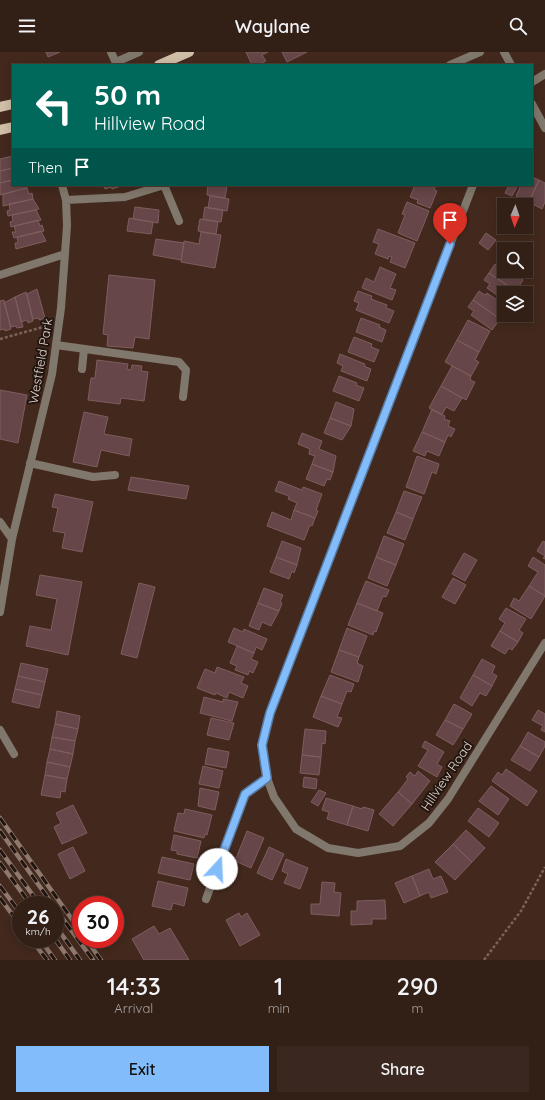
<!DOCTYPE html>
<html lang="en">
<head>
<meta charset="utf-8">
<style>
	:root { --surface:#321f16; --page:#3a271f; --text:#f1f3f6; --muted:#a8a2a1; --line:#4d3d35; --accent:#83bcfb }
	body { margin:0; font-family:Quicksand,sans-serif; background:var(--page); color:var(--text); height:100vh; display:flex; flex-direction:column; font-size:15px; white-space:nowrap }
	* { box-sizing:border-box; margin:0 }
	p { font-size:13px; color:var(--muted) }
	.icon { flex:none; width:22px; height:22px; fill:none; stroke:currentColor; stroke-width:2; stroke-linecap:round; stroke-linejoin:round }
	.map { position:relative; height:908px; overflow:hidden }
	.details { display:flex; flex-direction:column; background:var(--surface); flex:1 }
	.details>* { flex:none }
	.guide { position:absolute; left:12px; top:12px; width:521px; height:122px; border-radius:0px; box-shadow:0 2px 10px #0003,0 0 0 1px var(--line); background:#00695c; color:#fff; overflow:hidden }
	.needle { width:26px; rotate:182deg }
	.controls { position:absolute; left:497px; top:146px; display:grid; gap:8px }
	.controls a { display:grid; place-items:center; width:36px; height:36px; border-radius:0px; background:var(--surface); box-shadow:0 2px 10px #0003,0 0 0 1px var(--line); font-size:20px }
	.speed { position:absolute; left:12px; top:844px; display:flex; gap:8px; font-size:20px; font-weight:700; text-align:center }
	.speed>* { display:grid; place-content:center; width:52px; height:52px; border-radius:50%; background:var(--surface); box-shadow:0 2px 10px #0003,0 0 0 1px var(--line); line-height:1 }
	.speed small { font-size:10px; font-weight:400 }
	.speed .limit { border:6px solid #d22; background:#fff; color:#111 }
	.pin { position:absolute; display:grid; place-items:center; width:34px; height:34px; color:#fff; margin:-41px -17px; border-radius:50% 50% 50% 0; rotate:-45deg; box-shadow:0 0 4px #0007 }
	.pin .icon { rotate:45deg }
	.me { position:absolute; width:44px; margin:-22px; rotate:20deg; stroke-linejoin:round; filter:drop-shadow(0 0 3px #0008) }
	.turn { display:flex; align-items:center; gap:14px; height:84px; padding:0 16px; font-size:18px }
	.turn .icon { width:52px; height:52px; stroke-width:2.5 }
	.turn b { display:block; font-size:28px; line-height:34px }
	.then { display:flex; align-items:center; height:38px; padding:0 16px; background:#0003; gap:8px; font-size:15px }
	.eta { display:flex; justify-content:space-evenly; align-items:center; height:68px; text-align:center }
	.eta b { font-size:24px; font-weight:600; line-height:28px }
	.action { display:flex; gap:8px; margin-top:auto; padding:8px 16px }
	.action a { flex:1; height:46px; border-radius:0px; background:var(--accent); color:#111; font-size:16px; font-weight:600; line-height:46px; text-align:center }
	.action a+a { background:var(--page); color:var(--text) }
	header { display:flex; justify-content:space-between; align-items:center; height:52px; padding:0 16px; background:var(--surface); font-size:18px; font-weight:600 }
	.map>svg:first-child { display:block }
	.building { fill:#664648; stroke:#7f5d5f }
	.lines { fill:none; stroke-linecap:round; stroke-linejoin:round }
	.path { stroke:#7a6358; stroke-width:2.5; stroke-dasharray:3 2; stroke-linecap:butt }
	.lane { stroke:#80786c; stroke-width:8 }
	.street { stroke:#80786c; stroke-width:8 }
	.primary { stroke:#cfbfa7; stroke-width:10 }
	.rail-casing { stroke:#8f796f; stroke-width:4.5 }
	.rail { stroke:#211510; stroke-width:3; stroke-dasharray:9; stroke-linecap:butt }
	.route-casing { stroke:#557aa3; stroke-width:10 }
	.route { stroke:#83bcfb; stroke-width:7 }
	.labels { text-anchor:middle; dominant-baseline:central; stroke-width:4; stroke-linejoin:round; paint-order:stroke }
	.street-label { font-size:13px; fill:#e3d2ca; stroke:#211510 }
</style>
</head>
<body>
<header><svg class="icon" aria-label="menu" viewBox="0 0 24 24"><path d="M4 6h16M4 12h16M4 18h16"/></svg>Waylane<svg class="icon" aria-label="search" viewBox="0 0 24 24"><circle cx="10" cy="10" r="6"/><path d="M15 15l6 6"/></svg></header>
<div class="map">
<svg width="545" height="908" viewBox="0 0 545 908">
	<rect width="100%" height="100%" fill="#43291d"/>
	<!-- building -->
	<path class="building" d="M46,0H60L48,5Z
		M246,0H268L262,3L266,9L257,13H252Z
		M282,0H307L287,10Z
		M13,104V116L0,119V107Z
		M13,116V128L0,131V119Z
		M532,125L539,128L529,150L516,144L521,133H532Z
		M13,128V133H27V136L0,143V131Z
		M539,128L545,131V150L542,157L529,150Z
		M103,133H124L112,137L111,135L105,137Z
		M208,133L227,134L225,146L207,143Z
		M415,133H436L434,138L437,139L430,156L417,151L418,148L410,145Z
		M504,133H518L512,144L505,141L508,135Z
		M27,136L29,142L32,141L33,147L3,154V142Z
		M210,144L229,147L227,159L208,156Z
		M33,147L39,157L8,164L7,159L10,158L9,152Z
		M407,150L429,159L417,189L398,181L405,163L402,162Z
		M135,155L159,158L158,171L133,167Z
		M205,155L223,158L221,170L203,167Z
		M36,158L41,168L11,175L10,170L13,169L12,163Z
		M129,166L153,170L151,182L127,179Z
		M200,167L218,170L216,182L198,179Z
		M38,168L40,174L42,173L44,179L14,186L12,180H16L14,174Z
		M378,177L415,191L405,216L390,210L392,205L389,204L388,207L375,202L379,192L373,190Z
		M41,179L46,189L16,197L15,191H18L17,185Z
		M201,180L221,183L215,216L181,210L184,189L199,192Z
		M486,181L496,188L488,198L479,191Z
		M156,187L184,191L181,208L153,203Z
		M495,212L501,216L503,213L504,219H511L523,228L516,239L489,221Z
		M380,215L396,222L390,236L396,238L392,248L362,236L366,226L374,230Z
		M489,221L516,239L514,241H504V248L487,236L490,232L484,228Z
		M109,223L155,228L149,287L135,285L133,296L107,294L108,283L103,282Z
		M37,237L45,266L39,268V266L33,267L27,242Z
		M358,239L372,244L371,247L387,253L386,256L394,259L389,271L356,258L359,251L354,249Z
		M479,239L485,243L487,241L504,253V261L500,267L473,248Z
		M26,240L33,269L28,271L27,268L21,270L15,245Z
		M15,245L23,275L17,276L16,274L11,275L4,251Z
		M4,248L11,277L5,279V277L0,278V249Z
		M473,248L500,267L492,278L471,263L474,259L468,255Z
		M361,266L380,273L379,275L386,278L382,290L356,280Z
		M468,268L490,279L479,300L457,288Z
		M354,285L372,292L371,295L379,298L374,310L348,300Z
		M457,288L479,300L475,308L479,310L471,324L445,310Z
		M340,302L365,312L364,314L371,317L367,329L341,319L343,314L337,311Z
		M97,308L128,312L127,317L131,318L132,313L142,314L141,319L148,320L144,349L121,346L120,352L88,348L91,326H95Z
		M452,314L471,324L470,328L475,330L466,348L441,334Z
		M339,324L357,331L356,333L364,336L359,349L333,339Z
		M441,334L462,346L454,359L446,355L442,363L429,356Z
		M0,338L27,343L18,391L0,387Z
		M336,350L354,357L351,374L330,366Z
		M432,357L445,364L444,367L450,369L448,374L455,377L451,385L448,383L445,390L422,380Z
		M84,360L108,365L104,382L132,387L129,404L101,398L97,415L73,410Z
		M330,366L351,374L342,388L324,381Z
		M422,380L445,390L439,404L427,399L425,404L413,399Z
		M302,381L322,389L319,397L336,404L333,420L312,412L315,404L309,402L310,397L298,392Z
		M417,404L439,412L436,422L432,420L424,442L406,435Z
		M312,412L333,420L330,428L327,427L324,434L306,427Z
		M131,425L189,434L186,447L128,438Z
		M279,429L302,438L303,435L322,442L316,458L318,459L315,466L294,458L297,451L288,447L289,444L275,439Z
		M404,439L422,445L413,467L396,460Z
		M55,442L93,450L82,500L62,496L65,481L53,479L58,456L52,455Z
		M294,458L315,466L312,474L310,473L304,488L267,474L272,460L291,468Z
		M396,460L413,467L405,488L387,481Z
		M384,484L404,492L396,513L376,505Z
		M282,489L301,496L297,513L276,505Z
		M543,489L545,490V507L543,506L545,504L537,499Z
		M464,501L477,508L465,529L452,522Z
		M276,505L297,513L294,521L292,519L289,527L270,520Z
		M376,505L396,513L387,534L368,526Z
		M533,505L545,513V544L529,534L538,520L528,514Z
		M40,523L82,530L68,603L26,594L30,574L51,578L57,547L36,543Z
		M453,526L466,533L455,552L442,545Z
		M366,529L389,538L386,545L383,544L377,559L357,551Z
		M139,531L155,535L137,606L121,602Z
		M529,534L545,544L531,567L510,554L514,546L519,549Z
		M264,536L283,543L280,550L282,551L279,559L258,551Z
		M258,551L279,559L271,574L262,570L259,578L249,574Z
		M357,551L383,561L376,580L374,579L373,583L348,573Z
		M506,556L526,567L519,578L523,581L518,590L500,579L505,571L499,567Z
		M234,576L243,580L244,577L267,587L262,598L256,595L254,601L228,590Z
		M347,576L367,584L359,605L339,598Z
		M500,579L518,590L512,598L509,596L505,602L491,594Z
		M237,594L254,601L251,607L258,610L253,621L249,619L248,623L235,618L237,614L230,611Z
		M339,598L359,605L357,611L363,614L358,630L331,620Z
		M482,607L495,614L492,621L497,624L492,634L473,623Z
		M21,611L48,617L45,630L18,624Z
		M217,615L244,625L241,631L248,634L243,646L229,640L227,646L216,641L215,643L197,636L205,617L215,621Z
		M330,623L354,632L351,640L347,639L342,652L321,644Z
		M473,623L492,634L486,644L480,641L472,654L460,646Z
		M18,624L45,630L42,643L15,637Z
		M15,637L42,643L39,656L12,650Z
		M321,644L342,652L337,665L342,666L338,675L313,665Z
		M204,645L223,650V647L238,650L232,669L200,661Z
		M454,652L472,662L463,677L445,668Z
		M538,658L545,662V680L541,678L543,674L532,668Z
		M57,659L80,664L78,677L55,672Z
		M211,666L234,671L229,688L207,683Z
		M445,668L463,677L453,693L436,683Z
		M55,672L78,677L75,689L52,685Z
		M305,677L326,679L325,692L322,691L321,705L302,703Z
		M528,680L545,690V694L539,705L520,694Z
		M52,685L75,689L73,702L50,697Z
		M425,689L444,700L437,712L442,715L437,725L418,714L428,698L422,695Z
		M520,694L539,705L530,719L511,708Z
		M208,696L229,700L226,716L205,712Z
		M50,697L73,702L70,715L47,710Z
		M302,703L321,705L319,723L300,721Z
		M47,710L70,715L67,727L45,723Z
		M203,714L223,719L219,736L199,732Z
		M506,717L537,739L527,754L492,729L498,720L502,723Z
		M418,719L430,729L412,752L398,740L408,727L406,725L410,720L415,724Z
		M45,723L67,727L65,740L61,739L60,746L41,743Z
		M304,725L317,727L316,737L303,735Z
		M491,734L509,747L498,763L479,749Z
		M200,736L219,740L215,758L198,754Z
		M319,738L326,741L318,754L311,750Z
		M398,740L412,752L393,774L379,762Z
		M326,746L353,754L347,773L327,767L329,760L322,758Z
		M73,753L87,781L62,792L54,775L61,771L56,761Z
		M353,754L362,757L363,755L374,758L368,779L347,773Z
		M478,756L499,771L489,785L468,769Z
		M185,757L212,763L207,783L205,782L204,786L174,779L178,761L184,762Z
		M466,778L485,796L472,810L453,792Z
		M247,779L264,786L251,816L235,809Z
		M174,783L201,789L197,806L177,802V799L171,798Z
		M453,792L472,810L455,828L435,810Z
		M73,795L85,819L70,827L58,802Z
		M269,795L284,802L272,828L257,821Z
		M162,805L194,812L190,828L158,821Z
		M286,807L308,816L300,837L284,831L288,822L282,819Z
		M429,817L433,827L441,824L448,840L431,846L429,840L420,844L412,824Z
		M412,824L420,844L404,851L395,831Z
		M158,829L188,836L184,854L173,851L171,858L152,854Z
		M322,830L335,831L334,840L341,841L339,864L311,862V852H320Z
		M385,848L386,867H372V872L351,873V859H357V849Z
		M239,861L241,865L247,861L260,883L240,894L226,868Z
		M154,874L159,882L170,876L189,908H144L132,887Z"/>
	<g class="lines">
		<!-- path -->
		<path class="path" d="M0,287L43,275
			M484,908L521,859L545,815"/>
		<!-- lane -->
		<path class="lane" d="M116,10L139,0
			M450,13L480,0
			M532,30L545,22
			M56,293L179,310L186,318L183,345
			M82,317L84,297
			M30,411L93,425L115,423"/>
		<!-- street -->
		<path class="street" d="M111,0L117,13
			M504,0L511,13
			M532,52L545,76
			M164,133L179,169
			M473,133L270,661L262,693L267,726L274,745L296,777L328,796L358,801L400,794L429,771L448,747L545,591
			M66,148L125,145L164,133
			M0,223L65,202
			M0,470L12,487
			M0,560L12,487L52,322L61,256L67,174L66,148L62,133
			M0,678L14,702
			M206,847L245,742L267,726"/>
		<!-- primary -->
		<path class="primary" d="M159,13L189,0
			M0,55L13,52
			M0,78L13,75"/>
		<defs>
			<path id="rail" d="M0,766L81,880
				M0,779L53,853
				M0,798L40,853
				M0,811L31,853
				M0,834L21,862
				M0,846L21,874
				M55,856L93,908
				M55,873L80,908
				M31,887L47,908
				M40,887L55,908
				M55,887L70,908
				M86,887L101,908"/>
		</defs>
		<!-- rail casing -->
		<use href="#rail" class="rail-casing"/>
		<!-- rail -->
		<use href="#rail" class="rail"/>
	</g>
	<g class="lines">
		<defs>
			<path id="route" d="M217,817L245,742L267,726L262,693L270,661L450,192"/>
		</defs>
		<!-- route casing -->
		<use href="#route" class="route-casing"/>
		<!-- route -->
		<use href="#route" class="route"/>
	</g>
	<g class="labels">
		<!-- street labels -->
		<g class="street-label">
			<text transform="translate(40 309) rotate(-80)">Westfield Park</text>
			<text transform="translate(446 724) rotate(-56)">Hillview Road</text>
		</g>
	</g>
</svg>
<div class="controls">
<a><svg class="needle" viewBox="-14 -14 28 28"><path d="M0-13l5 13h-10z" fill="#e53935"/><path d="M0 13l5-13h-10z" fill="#a8a2a1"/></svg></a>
<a><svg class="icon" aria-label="search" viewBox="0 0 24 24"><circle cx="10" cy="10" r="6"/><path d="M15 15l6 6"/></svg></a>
<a><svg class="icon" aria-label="layers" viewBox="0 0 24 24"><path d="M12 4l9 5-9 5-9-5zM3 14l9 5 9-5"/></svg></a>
</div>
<div class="speed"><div>26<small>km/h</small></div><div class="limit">30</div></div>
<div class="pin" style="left:450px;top:192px;background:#d93025"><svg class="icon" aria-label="arrive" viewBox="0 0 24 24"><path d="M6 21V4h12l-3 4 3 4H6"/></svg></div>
<svg class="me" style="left:217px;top:817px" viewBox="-20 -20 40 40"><circle r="19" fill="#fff"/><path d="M0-13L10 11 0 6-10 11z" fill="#83bcfb"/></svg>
<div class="guide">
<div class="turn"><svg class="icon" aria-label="left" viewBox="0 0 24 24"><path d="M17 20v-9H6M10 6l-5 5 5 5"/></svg><div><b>50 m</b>Hillview Road</div></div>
<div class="then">Then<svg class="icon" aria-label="arrive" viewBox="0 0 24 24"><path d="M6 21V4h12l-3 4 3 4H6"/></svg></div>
</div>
</div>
<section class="details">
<div class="eta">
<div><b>14:33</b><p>Arrival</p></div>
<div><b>1</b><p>min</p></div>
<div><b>290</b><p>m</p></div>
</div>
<div class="action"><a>Exit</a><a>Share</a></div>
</section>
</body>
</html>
